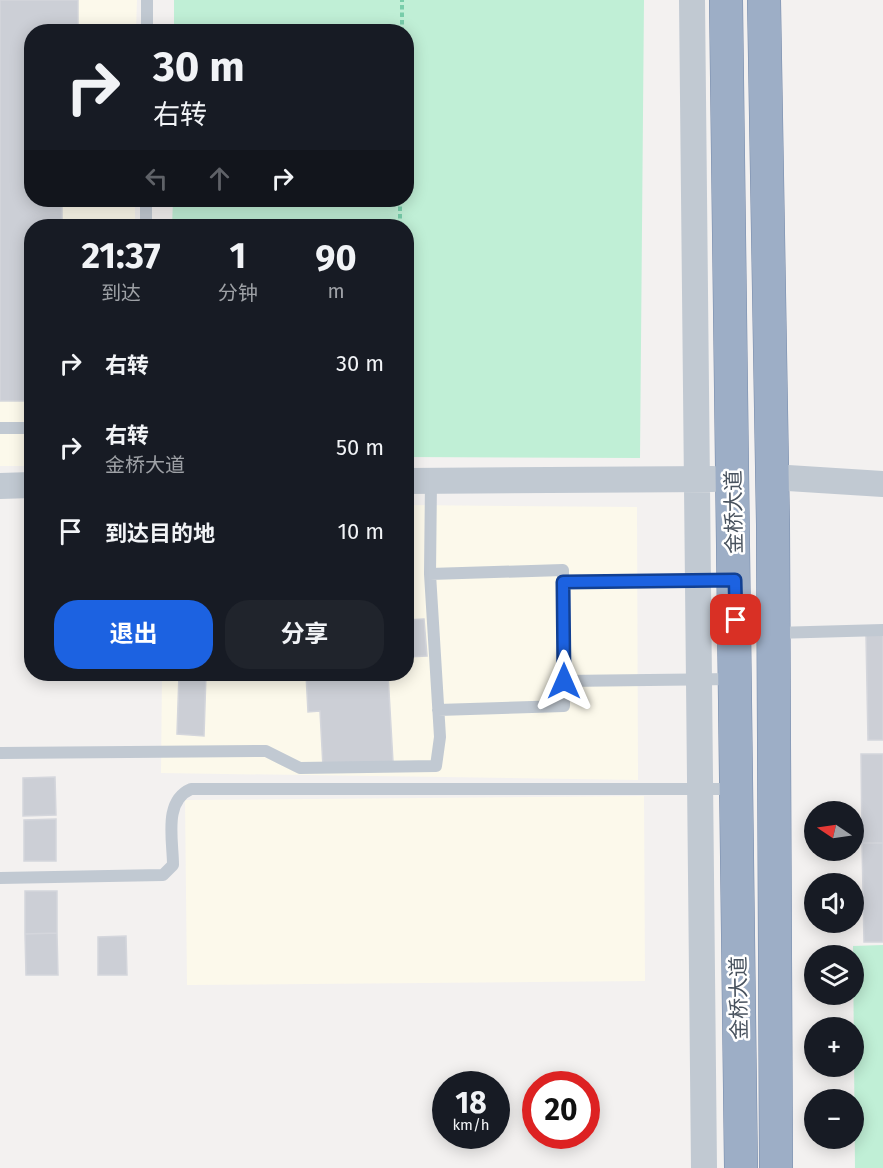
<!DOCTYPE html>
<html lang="zh">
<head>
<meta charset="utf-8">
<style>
	:root { --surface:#171b24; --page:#20242c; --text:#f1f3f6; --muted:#9ea1a6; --accent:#1c62e1 }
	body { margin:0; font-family:"Fira Sans","Noto Sans SC",sans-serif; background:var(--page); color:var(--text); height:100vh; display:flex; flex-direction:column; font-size:22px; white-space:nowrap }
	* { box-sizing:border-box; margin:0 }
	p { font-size:20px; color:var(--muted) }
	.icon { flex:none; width:33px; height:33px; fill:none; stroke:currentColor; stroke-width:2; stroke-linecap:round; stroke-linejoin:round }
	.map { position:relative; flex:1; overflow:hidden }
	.side { position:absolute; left:24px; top:219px; width:390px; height:462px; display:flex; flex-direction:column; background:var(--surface); border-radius:24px; box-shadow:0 3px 15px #0003 }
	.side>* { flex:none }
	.hud { position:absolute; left:24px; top:24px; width:390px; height:183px; border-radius:24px; box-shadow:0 3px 15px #0003; background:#171b24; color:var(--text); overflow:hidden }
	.needle { width:39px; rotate:283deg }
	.tools { position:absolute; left:804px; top:801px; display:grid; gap:12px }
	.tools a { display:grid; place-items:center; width:60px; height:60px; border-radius:50%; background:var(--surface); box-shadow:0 3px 15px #0003; font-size:30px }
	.speed { position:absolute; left:432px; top:1071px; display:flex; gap:12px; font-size:30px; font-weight:700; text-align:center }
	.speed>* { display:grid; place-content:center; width:78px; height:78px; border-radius:50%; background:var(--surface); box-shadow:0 3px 15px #0003; line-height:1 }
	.speed small { font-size:15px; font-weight:400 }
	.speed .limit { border:9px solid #d22; background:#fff; color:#111 }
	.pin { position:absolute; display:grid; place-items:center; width:51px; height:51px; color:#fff; margin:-26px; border-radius:12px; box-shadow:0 3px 9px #0006 }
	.me { position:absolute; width:66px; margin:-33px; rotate:0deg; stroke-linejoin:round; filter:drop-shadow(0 0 4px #0008) }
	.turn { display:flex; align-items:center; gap:21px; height:126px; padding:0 30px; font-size:27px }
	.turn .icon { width:78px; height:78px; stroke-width:2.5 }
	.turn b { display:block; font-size:42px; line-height:51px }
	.lanes { display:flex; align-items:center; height:57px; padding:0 30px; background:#0003; justify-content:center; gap:30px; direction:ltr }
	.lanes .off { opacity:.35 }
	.eta { display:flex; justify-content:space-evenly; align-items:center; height:102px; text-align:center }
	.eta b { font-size:36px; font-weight:700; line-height:42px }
	.action { display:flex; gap:12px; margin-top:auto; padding:12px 30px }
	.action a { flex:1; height:69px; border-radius:24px; background:var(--accent); color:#fff; font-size:24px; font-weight:700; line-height:69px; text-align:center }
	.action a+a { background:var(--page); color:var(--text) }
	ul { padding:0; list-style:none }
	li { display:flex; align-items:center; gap:18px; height:84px; padding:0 30px }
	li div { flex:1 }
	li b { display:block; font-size:22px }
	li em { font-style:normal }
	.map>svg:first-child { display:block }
	.commercial { fill:#fcf9eb }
	.green { fill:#c0efd6 }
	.building { fill:#cccfd6; stroke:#d4d6dc; stroke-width:1.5 }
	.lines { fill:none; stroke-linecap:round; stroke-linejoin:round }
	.trunk-casing { stroke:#7489aa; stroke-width:34 }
	.path { stroke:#78cdaa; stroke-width:4; stroke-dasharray:4.5 3; stroke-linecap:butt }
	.service { stroke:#c1c9d2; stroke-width:12 }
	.minor { stroke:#c1c9d2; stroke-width:26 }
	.trunk { stroke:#9daec6; stroke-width:33 }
	.route-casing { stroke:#124092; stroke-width:15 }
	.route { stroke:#1c62e1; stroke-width:10 }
	.labels { text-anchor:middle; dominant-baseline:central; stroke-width:5; stroke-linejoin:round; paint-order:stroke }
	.street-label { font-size:21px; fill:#48525e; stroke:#fff }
</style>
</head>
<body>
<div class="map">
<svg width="883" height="1168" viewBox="0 0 883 1168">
	<rect width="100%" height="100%" fill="#f3f1f0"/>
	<!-- commercial -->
	<path class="commercial" d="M0,0H137L136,31L32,32V200H135V226H32L31,466H0Z
		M407,505L637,507L638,780L161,773L162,674H406Z
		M644,796L645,981L187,985L185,800Z"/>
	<!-- green -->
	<path class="green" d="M174,0H644L640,458L407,457L406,226H172L173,200H406V32L174,31Z
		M883,945V1168H855L853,946Z"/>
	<!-- building -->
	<path class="building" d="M0,0H78V32H32V200H62V221H49V226H32V401H0Z
		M424,619L427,656L406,657V620Z
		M866,635H883V740H868Z
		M179,674H206L204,736L177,734Z
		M306,674H388L393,762L323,767L320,711L308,712Z
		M861,754H883V843H862Z
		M55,777L56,815L23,816V778Z
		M56,819V861H24V820Z
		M862,843H883V942H864Z
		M25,891H57V933L25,934Z
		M57,933L58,975H26L25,934Z
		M126,936L127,975H98V937Z"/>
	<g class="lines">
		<defs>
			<path id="trunk" d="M726,0L741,1168
				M764,0L773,525L776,1168"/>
		</defs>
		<!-- trunk casing -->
		<use href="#trunk" class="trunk-casing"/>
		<!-- path -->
		<path class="path" d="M402,32V0
			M400,226V200"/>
		<!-- service -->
		<path class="service" d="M147,32V0
			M146,226V200
			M0,428H32
			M430,574L563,570L564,706L438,710
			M563,582L731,580
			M774,633L883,630
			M564,681L733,679
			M0,753L266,751L300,768L436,766L440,737L430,574L431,481
			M0,878L163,875L173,865C173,840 163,801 191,789H734"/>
		<!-- minor -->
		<path class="minor" d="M692,0L704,1168
			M772,477L883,484
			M406,481L713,479
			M0,486L32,485"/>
		<!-- trunk -->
		<use href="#trunk" class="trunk"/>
	</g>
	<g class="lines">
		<defs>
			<path id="route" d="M564,681L563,582L735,580L736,620"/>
		</defs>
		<!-- route casing -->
		<use href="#route" class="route-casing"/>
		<!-- route -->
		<use href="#route" class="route"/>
	</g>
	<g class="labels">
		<!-- street labels -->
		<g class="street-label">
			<text transform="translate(734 512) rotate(-91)">金桥大道</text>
			<text transform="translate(739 998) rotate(-91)">金桥大道</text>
		</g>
	</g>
</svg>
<div class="tools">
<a><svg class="needle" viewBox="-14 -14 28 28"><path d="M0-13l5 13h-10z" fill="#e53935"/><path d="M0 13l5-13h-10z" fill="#9ea1a6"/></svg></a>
<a><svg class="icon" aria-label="sound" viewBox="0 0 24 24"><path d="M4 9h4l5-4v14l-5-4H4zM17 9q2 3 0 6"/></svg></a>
<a><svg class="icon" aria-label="layers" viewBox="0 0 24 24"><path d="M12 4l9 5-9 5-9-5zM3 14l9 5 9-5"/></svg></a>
<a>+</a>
<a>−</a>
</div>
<div class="speed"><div>18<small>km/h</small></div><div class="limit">20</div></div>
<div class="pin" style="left:736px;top:620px;background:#d93025"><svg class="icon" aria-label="arrive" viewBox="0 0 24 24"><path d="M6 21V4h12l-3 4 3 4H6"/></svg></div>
<svg class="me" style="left:564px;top:681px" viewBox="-20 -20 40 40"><path d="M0-17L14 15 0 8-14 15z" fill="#1c62e1" stroke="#fff" stroke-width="4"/></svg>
<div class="hud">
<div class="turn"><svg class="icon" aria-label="right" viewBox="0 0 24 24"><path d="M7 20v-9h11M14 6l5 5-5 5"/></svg><div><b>30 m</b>右转</div></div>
<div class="lanes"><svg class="icon off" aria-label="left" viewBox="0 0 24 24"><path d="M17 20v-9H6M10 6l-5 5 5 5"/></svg><svg class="icon off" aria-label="ahead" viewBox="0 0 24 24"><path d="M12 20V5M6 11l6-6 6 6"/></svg><svg class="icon" aria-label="right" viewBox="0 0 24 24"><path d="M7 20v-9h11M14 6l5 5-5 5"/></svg></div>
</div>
<section class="side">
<div class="eta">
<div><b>21:37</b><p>到达</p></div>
<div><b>1</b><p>分钟</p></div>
<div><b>90</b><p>m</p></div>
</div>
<ul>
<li><svg class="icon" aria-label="right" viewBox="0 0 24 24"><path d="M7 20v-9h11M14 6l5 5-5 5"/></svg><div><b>右转</b></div><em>30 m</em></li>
<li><svg class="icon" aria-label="right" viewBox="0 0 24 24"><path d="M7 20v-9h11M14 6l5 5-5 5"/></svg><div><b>右转</b><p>金桥大道</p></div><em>50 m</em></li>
<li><svg class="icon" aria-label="arrive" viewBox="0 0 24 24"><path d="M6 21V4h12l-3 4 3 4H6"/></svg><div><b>到达目的地</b></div><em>10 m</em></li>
</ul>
<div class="action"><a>退出</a><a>分享</a></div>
</section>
</div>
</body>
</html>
